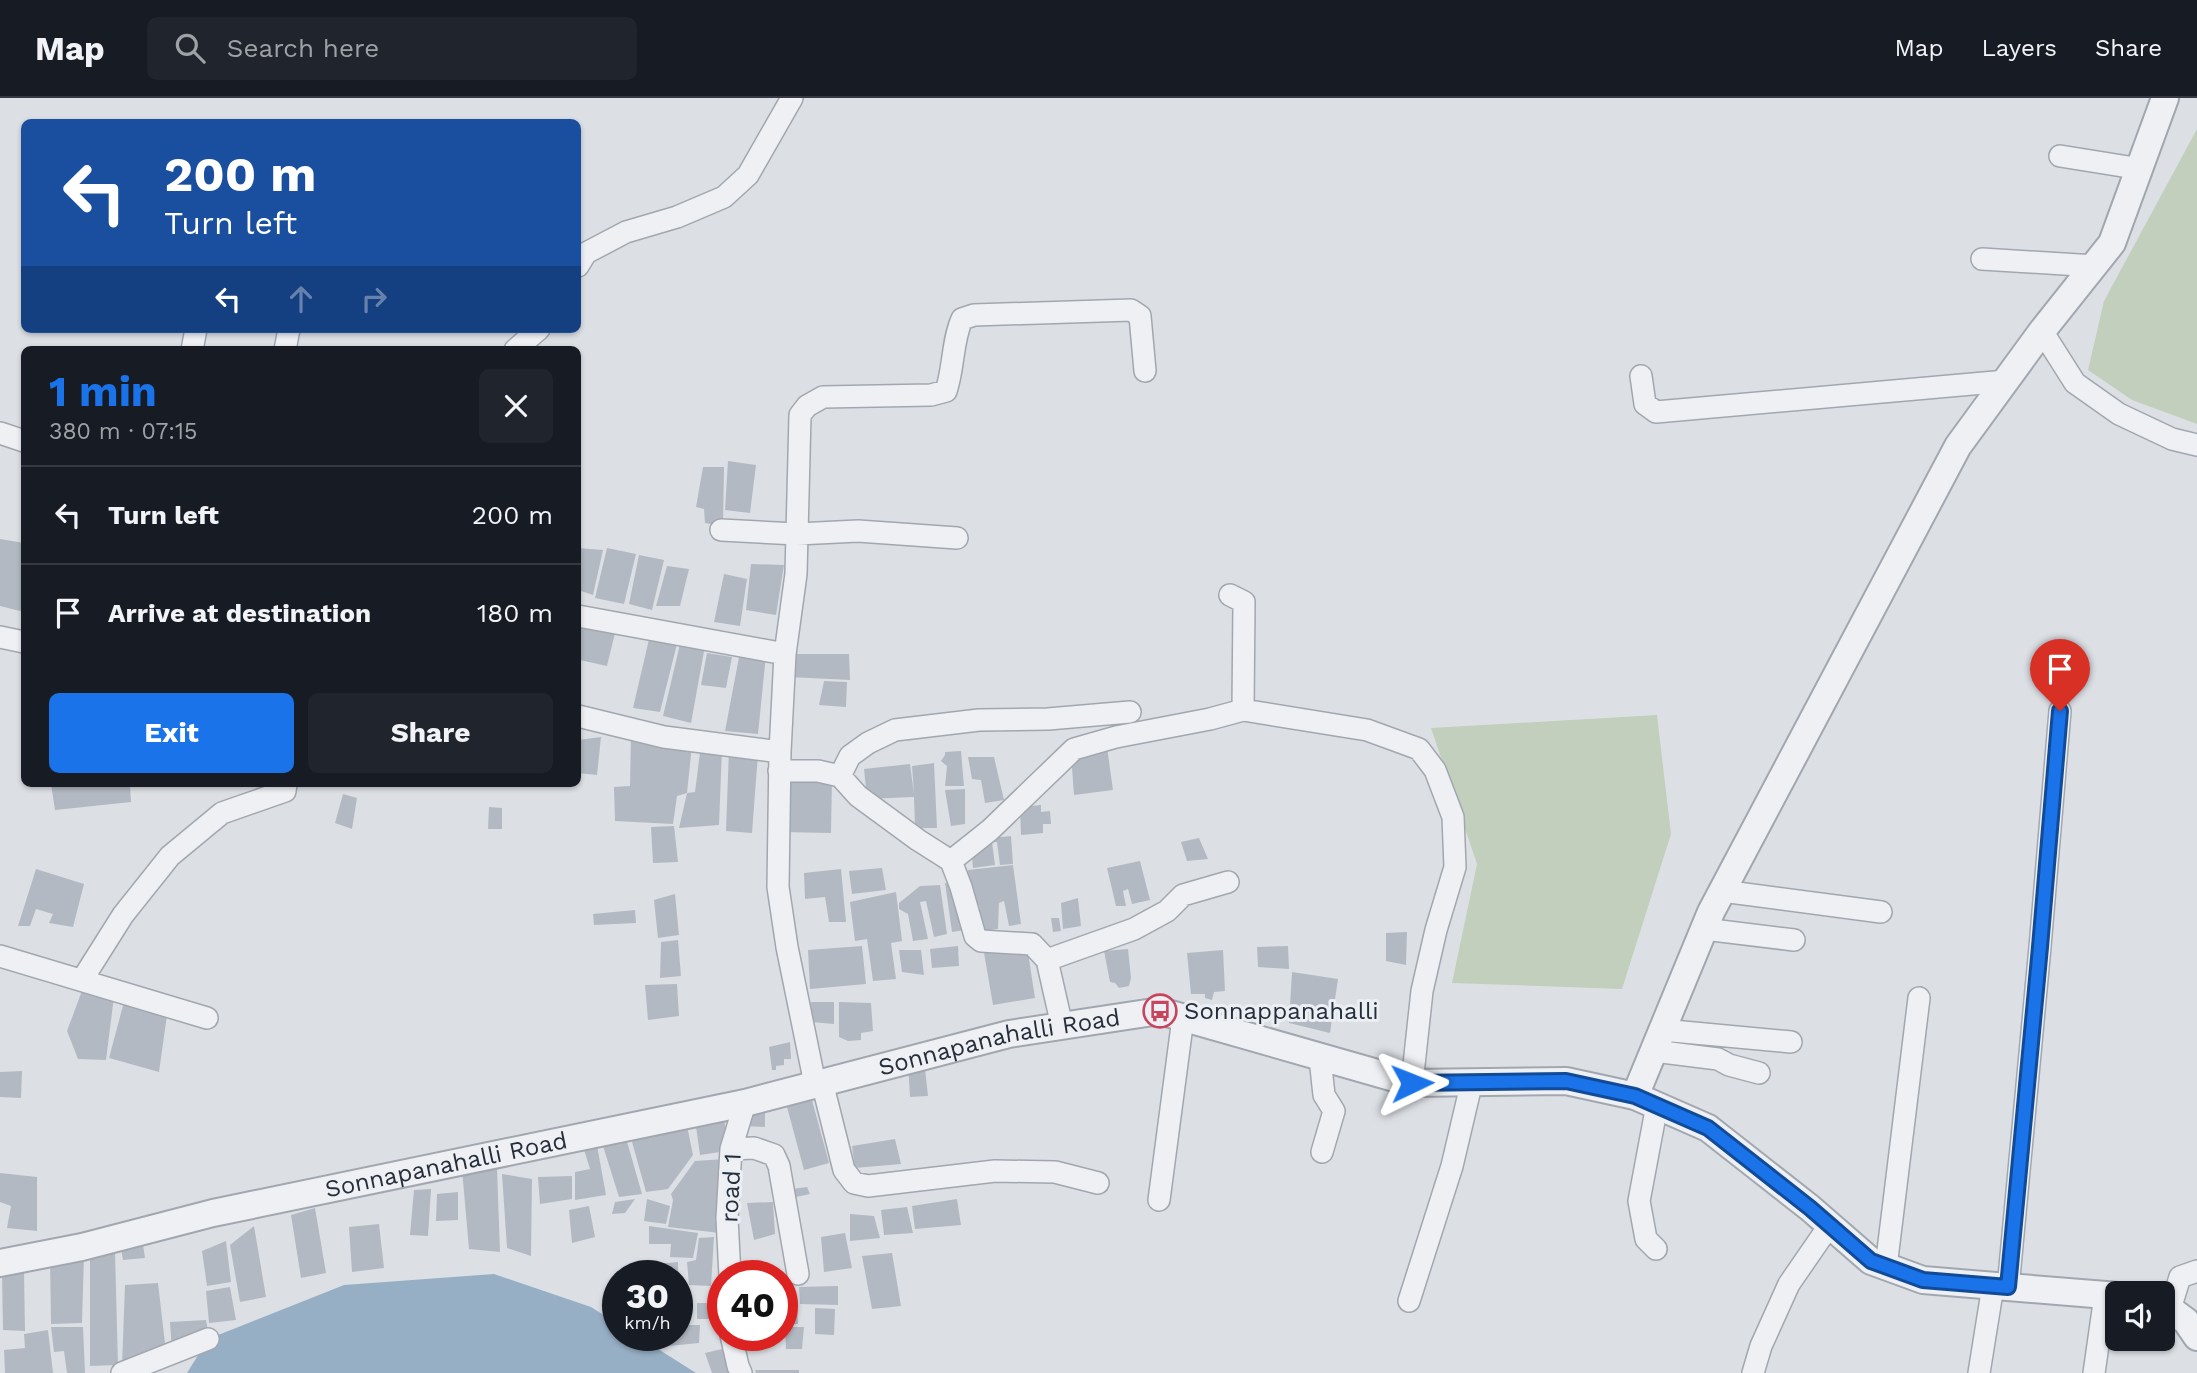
<!DOCTYPE html>
<html lang="en">
<head>
<meta charset="utf-8">
<style>
	:root { --surface:#171b24; --page:#20242c; --text:#f1f3f6; --muted:#9ea1a6; --line:#363941; --accent:#1a73e8 }
	body { margin:0; font-family:"Work Sans",sans-serif; background:var(--page); color:var(--text); height:100vh; display:flex; flex-direction:column; font-size:26px; white-space:nowrap }
	* { box-sizing:border-box; margin:0 }
	p { font-size:23px; color:var(--muted) }
	.icon { flex:none; width:38px; height:38px; fill:none; stroke:currentColor; stroke-width:2; stroke-linecap:round; stroke-linejoin:round }
	.map { position:relative; flex:1; overflow:hidden }
	.sheet { position:absolute; left:21px; top:248px; width:560px; height:441px; display:flex; flex-direction:column; background:var(--surface); border-radius:10px; box-shadow:0 2px 5px #0004 }
	.sheet>* { flex:none }
	.guide { position:absolute; left:21px; top:21px; width:560px; height:214px; border-radius:10px; box-shadow:0 2px 5px #0004; background:#1a4fa0; color:#fff; overflow:hidden }
	.tools { position:absolute; left:2105px; top:1183px; display:grid; gap:14px }
	.tools a { display:grid; place-items:center; width:70px; height:70px; border-radius:10px; background:var(--surface); box-shadow:0 2px 5px #0004; font-size:35px }
	.speed { position:absolute; left:602px; top:1162px; display:flex; gap:14px; font-size:35px; font-weight:700; text-align:center }
	.speed>* { display:grid; place-content:center; width:91px; height:91px; border-radius:50%; background:var(--surface); box-shadow:0 2px 5px #0004; line-height:1 }
	.speed small { font-size:18px; font-weight:400 }
	.speed .limit { border:10px solid #d22; background:#fff; color:#111 }
	.pin { position:absolute; display:grid; place-items:center; width:60px; height:60px; color:#fff; margin:-72px -30px; border-radius:50% 50% 50% 0; rotate:-45deg; box-shadow:0 0 7px #0007 }
	.pin .icon { rotate:45deg }
	.me { position:absolute; width:77px; margin:-38px; rotate:88deg; stroke-linejoin:round; filter:drop-shadow(0 0 5px #0008) }
	.turn { display:flex; align-items:center; gap:24px; height:147px; padding:0 28px; font-size:32px }
	.turn .icon { width:91px; height:91px; stroke-width:2.5 }
	.turn b { display:block; font-size:49px; line-height:60px }
	.lanes { display:flex; align-items:center; height:66px; padding:0 28px; background:#0003; justify-content:center; gap:35px; direction:ltr }
	.lanes .off { opacity:.35 }
	.round { display:grid; place-items:center; flex:none; width:74px; height:74px; border-radius:10px; background:var(--page) }
	.summary { display:flex; align-items:center; justify-content:space-between; height:119px; padding:0 28px }
	h1 { font-size:42px; font-weight:700; line-height:52px; color:var(--accent) }
	.button { display:flex; gap:14px; margin-top:auto; padding:14px 28px }
	.button a { flex:1; height:80px; border-radius:10px; background:var(--accent); color:#fff; font-size:28px; font-weight:700; line-height:80px; text-align:center }
	.button a+a { background:var(--page); color:var(--text) }
	ul { padding:0; list-style:none }
	li { display:flex; align-items:center; gap:21px; height:98px; padding:0 28px; border-top:2px solid var(--line) }
	li div { flex:1 }
	li b { display:block; font-size:26px }
	li em { font-style:normal }
	header { display:flex; align-items:center; gap:42px; box-sizing:border-box; height:98px; padding:0 35px; background:var(--surface); border-bottom:2px solid var(--line) }
	header strong { font-size:33px }
	nav { display:flex; gap:38px; margin-inline-start:auto; font-size:24px }
	.search { width:490px; height:63px; background:var(--page); display:flex; align-items:center; gap:18px; box-sizing:border-box; padding:0 24px; border-radius:10px; color:var(--muted); font-size:26px }
	.map>svg:first-child { display:block }
	.green { fill:#c2cfbd }
	.water { fill:#97afc5 }
	.building { fill:#b3b9c2 }
	.lines { fill:none; stroke-linecap:round; stroke-linejoin:round }
	.minor-casing { stroke:#a2a7af; stroke-width:24 }
	.tertiary-casing { stroke:#a2a7af; stroke-width:30 }
	.minor { stroke:#eef0f4; stroke-width:21 }
	.tertiary { stroke:#eef0f4; stroke-width:26 }
	.route-casing { stroke:#114b97; stroke-width:18 }
	.route { stroke:#1a73e8; stroke-width:12 }
	.labels { text-anchor:middle; dominant-baseline:central; stroke-width:6; stroke-linejoin:round; paint-order:stroke }
	.poi-label { font-size:24px; fill:#262e3b; stroke:#ebeff3; text-anchor:start }
	.street-label { font-size:24px; fill:#262e3b; stroke:#ebeff3 }
</style>
</head>
<body>
<header>
<strong>Map</strong>
<div class="search"><svg class="icon" aria-label="search" viewBox="0 0 24 24"><circle cx="10" cy="10" r="6"/><path d="M15 15l6 6"/></svg>Search here</div>
<nav><a>Map</a><a>Layers</a><a>Share</a></nav>
</header>
<div class="map">
<svg width="2197" height="1275" viewBox="0 0 2197 1275">
	<rect width="100%" height="100%" fill="#dce0e5"/>
	<!-- green -->
	<path class="green" d="M2197,31V326L2132,302L2088,272L2104,203Z
		M1657,617L1671,736L1622,891L1452,885L1477,766L1431,630Z"/>
	<!-- water -->
	<path class="water" d="M494,1176L591,1209L618,1226V1237H636L696,1275H187L208,1241L344,1187Z"/>
	<!-- building -->
	<path class="building" d="M728,363L756,367L750,415L725,412Z
		M703,369H724L723,428L705,425L704,411L696,409Z
		M0,441L24,445V514L0,508Z
		M578,450L603,452L593,497L578,492Z
		M607,450L636,456L624,506L595,500Z
		M639,457L664,462L652,512L629,506Z
		M751,466L784,467L776,517L746,512Z
		M667,468L689,471L680,508H656Z
		M724,476L747,481L740,528L714,524Z
		M578,522L616,531L607,568L580,562L578,568Z
		M650,537L678,542L660,614L633,610Z
		M681,542L705,548L691,625L663,618Z
		M740,554L766,557L758,636L725,633Z
		M707,555L732,559L726,590L701,587Z
		M788,556H849L850,582L789,579Z
		M824,583L847,584L846,609L819,607Z
		M631,636L692,647L687,695L695,694L701,647L722,651L719,727L679,730L687,695L677,698L673,726L615,723L614,689L630,688Z
		M601,639L597,677L578,675V642Z
		M1107,649L1113,692L1074,697L1071,656Z
		M729,651L758,656L752,735L726,733Z
		M961,653L964,688H945L947,668L941,663L945,657V654Z
		M968,659H994L1004,702L985,705L981,682L972,681Z
		M934,665L937,730H915L914,699L867,701L864,671L910,666L914,696L912,668Z
		M784,681H832L831,735L781,734Z
		M51,686H136V687L130,688L131,704L55,712Z
		M965,691V726L951,728L945,692Z
		M343,696L357,700L352,731L335,725Z
		M1041,707V714L1050,713L1051,726H1043V735L1021,737L1020,709Z
		M489,709L502,710V731H488Z
		M674,728L678,764L653,765L651,729Z
		M1011,738L1013,766L1000,767L997,744H992L995,767L973,770L971,749L983,741Z
		M1199,740L1208,761L1187,763L1181,744Z
		M1140,763L1150,802L1132,806L1128,791L1123,793L1126,808H1116L1107,770Z
		M1013,767L1021,826L1009,828L1004,803L999,805L998,831L983,833L979,807H970L968,772Z
		M882,770L886,792L852,796L849,773Z
		M36,771L84,786L73,829L49,825L53,816L36,811L30,828H18Z
		M841,771L846,824H829L825,799L805,801L804,775Z
		M945,785H955L965,832L952,834Z
		M940,787L947,836L934,839L926,803L920,804L928,841L913,843L908,816L899,811V805L920,788Z
		M896,794L902,843L891,845L896,881L873,883L867,841L855,843L850,804Z
		M675,796L679,837L658,840L654,802Z
		M1078,800L1081,828L1063,831L1061,805Z
		M635,812L636,825L594,827L593,816Z
		M1051,820H1059L1061,833L1053,834Z
		M1407,834L1406,867L1386,863V835Z
		M678,842L681,878L660,880L661,844Z
		M862,848L866,886L810,891L808,852Z
		M958,848L959,868L932,870L930,851Z
		M1027,848L1035,900L993,907L983,849Z
		M1288,848L1289,871L1258,869L1257,849Z
		M1128,851L1131,880L1129,888L1119,890L1115,885L1110,884L1104,853Z
		M899,852H921L924,877L902,874Z
		M1223,852L1225,893L1214,894L1212,902L1205,900V896H1191L1187,855Z
		M1292,874L1338,881L1330,935L1289,925Z
		M677,886L679,918L648,922L645,887Z
		M83,890L114,899L106,962L78,961L67,933Z
		M124,904L167,917L159,974L109,960Z
		M811,904H834V926L812,924Z
		M839,904L871,905L873,933L861,935V942L848,943L839,939Z
		M790,944L791,961H784V967L776,968V972H772L769,949Z
		M924,961L928,998L910,999L908,965Z
		M22,973L21,1000L0,999V974Z
		M809,991L829,1065L804,1072L784,998Z
		M765,1002V1029L744,1028L747,1006Z
		M724,1014L727,1053L700,1057L695,1021Z
		M686,1023L693,1057L668,1091L646,1094L629,1033Z
		M626,1040L642,1096L619,1099L603,1048Z
		M895,1041L901,1066L855,1070L852,1048Z
		M596,1042L606,1097L575,1102V1074L590,1071L582,1045Z
		M725,1061L720,1135L668,1129L673,1102L671,1096L695,1063Z
		M497,1070L500,1154L469,1151L462,1071Z
		M0,1075L37,1079V1133L7,1130L11,1108L0,1104Z
		M502,1076L532,1081L531,1158L507,1150Z
		M572,1078V1101L540,1106L538,1079Z
		M807,1089L810,1096L787,1101L785,1092Z
		M431,1091L428,1138L410,1137L414,1092Z
		M458,1094V1122L436,1123L437,1096Z
		M635,1101L625,1115L612,1116L615,1104Z
		M647,1101L670,1108L666,1126L644,1123Z
		M957,1101L961,1127L915,1131L912,1108Z
		M773,1104L775,1136L754,1142L747,1105Z
		M589,1108L595,1139L572,1145L569,1112Z
		M907,1109L913,1135L884,1137L881,1112Z
		M315,1110L326,1175L301,1180L291,1117Z
		M850,1116L874,1118L880,1140L850,1143Z
		M379,1126L384,1170L352,1174L349,1129Z
		M254,1128L266,1199L240,1204L230,1147Z
		M649,1128L698,1135L693,1160L670,1159L671,1146H649Z
		M845,1135L852,1170L824,1174L821,1139Z
		M142,1139L145,1160L123,1162L120,1144Z
		M714,1139L711,1188L689,1187L687,1164L696,1162L699,1140Z
		M226,1143L231,1184L207,1188L202,1153Z
		M115,1155L118,1267L90,1268V1159Z
		M892,1155L901,1208L872,1211L862,1158Z
		M84,1157L82,1225L51,1226L50,1158Z
		M678,1164V1178H649L648,1167Z
		M24,1173L25,1233L3,1232L2,1176Z
		M782,1178H789L785,1207H782Z
		M158,1185L166,1254L122,1267L125,1187Z
		M838,1188V1207L800,1206L799,1189Z
		M230,1189L236,1222L209,1225L206,1193Z
		M688,1202L689,1218L677,1219V1203Z
		M697,1205H715L716,1221H697Z
		M797,1209L798,1226L782,1227V1210Z
		M815,1210L835,1211L834,1237L815,1236Z
		M206,1222L209,1239L172,1253L170,1224Z
		M677,1227H700L699,1245L669,1248L667,1237H677Z
		M51,1229H83L85,1275H67L64,1253L54,1254Z
		M785,1229H804L802,1251H786Z
		M48,1232L53,1275H5L4,1252L25,1250L24,1236Z
		M754,1237H777V1243L755,1244Z
		M722,1251L731,1275H712L705,1255Z
		M755,1272H799V1275H756Z"/>
	<g class="lines">
		<defs>
			<path id="minor" d="M2060,58L2141,71
				M1982,161L2095,168
				M578,168L586,155L626,134L677,119L724,99L748,77L792,0
				M2042,233L2075,285L2119,316L2172,341L2197,347
				M192,252L196,231
				M285,252L289,231
				M515,252L539,231
				M1641,278L1645,306L1656,314L2006,283
				M0,335L24,343
				M721,432L797,436L858,433L957,440
				M1230,497L1244,504L1243,612
				M578,518L785,556L780,654
				M0,539L24,544
				M785,556L796,476L800,317L807,308L823,299L931,297L946,293C954,270 952,243 962,221L974,217L1131,212L1140,218L1145,273
				M578,618L664,639L780,654L778,789L787,849L815,986
				M779,673H818L840,678L858,698L918,742L951,763L990,732L1074,651L1116,639L1210,621L1243,612L1367,632L1419,651L1435,672L1453,719L1455,769L1436,832L1422,893L1412,985
				M840,678L850,658L868,645L895,632L979,622L1048,621L1130,614
				M951,763L961,789L975,838L981,843L1032,846L1047,862L1062,928
				M1722,793L1881,814
				M1704,831L1794,842
				M0,858L207,920
				M1047,862L1134,831L1167,813L1183,797L1228,784
				M82,882L123,817L170,758L222,715L285,693L286,686
				M1662,932L1791,944
				M1654,953L1718,961L1729,967L1759,975
				M1320,960L1324,997L1334,1013L1322,1054
				M822,984L844,1072L854,1085L868,1088L995,1073L1055,1074L1098,1085
				M731,1051L754,1050L774,1057L779,1068L798,1176
				M1159,1102L1183,920
				M1656,1151L1646,1141L1639,1103L1657,1007
				M1886,1169L1919,900
				M730,1178L727,1120L731,1051L745,1005
				M2008,1190L2040,849L2060,613
				M1409,1203L1452,1068L1472,983
				M2170,1211L2180,1179L2197,1173
				M731,1237L738,1268L741,1275
				M122,1275L208,1241
				M1753,1275L1761,1248L1789,1186L1829,1128
				M1979,1275L1993,1188
				M2094,1275L2105,1198"/>
			<g id="tertiary">
				<path d="M1635,998L1711,814L1958,348L2042,233L2112,145L2165,0"/>
				<path id="s1" d="M0,1165L82,1149L213,1115L745,1005L1009,936L1160,913L1412,985L1566,983L1635,998L1708,1030L1810,1110L1871,1163L1923,1182L2118,1198"/>
				<path d="M2163,1206L2186,1223L2197,1239"/>
			</g>
		</defs>
		<!-- minor casing -->
		<use href="#minor" class="minor-casing"/>
		<!-- tertiary casing -->
		<use href="#tertiary" class="tertiary-casing"/>
		<!-- minor -->
		<use href="#minor" class="minor"/>
		<!-- tertiary -->
		<use href="#tertiary" class="tertiary"/>
	</g>
	<g class="lines">
		<defs>
			<path id="route" d="M1412,985L1566,983L1635,998L1708,1030L1810,1110L1871,1163L1923,1182L2008,1189L2040,849L2060,613"/>
		</defs>
		<!-- route casing -->
		<use href="#route" class="route-casing"/>
		<!-- route -->
		<use href="#route" class="route"/>
	</g>
	<!-- icons -->
	<defs>
		<symbol id="bus-ring" viewBox="-11 -11 22 22"><circle r="9.5" fill="#ebeff3" stroke="#c8435c" stroke-width="1.5"/><path d="M-5-6H5V4H4V6H2V4H-2V6H-4V4H-5ZM-3.5-4V0h7V-4ZM-3.5 1.2v1.5H-2V1.2ZM2 1.2v1.5H3.5V1.2Z" fill="#c8435c"/></symbol>
	</defs>
	<g fill-rule="evenodd">
		<use href="#bus-ring" x="1141" y="894" width="38" height="38"/>
	</g>
	<g class="labels">
		<!-- poi labels -->
		<g class="poi-label">
			<text x="1184" y="913">Sonnappanahalli</text>
		</g>
		<!-- street labels -->
		<g class="street-label">
			<text stroke="none"><textPath href="#s1" startOffset="1024">Sonnapanahalli Road</textPath></text>
			<text stroke="none"><textPath href="#s1" startOffset="457">Sonnapanahalli Road</textPath></text>
			<text transform="translate(731 1090) rotate(-87)">road 1</text>
		</g>
	</g>
</svg>
<div class="tools">
<a><svg class="icon" aria-label="sound" viewBox="0 0 24 24"><path d="M4 9h4l5-4v14l-5-4H4zM17 9q2 3 0 6"/></svg></a>
</div>
<div class="speed"><div>30<small>km/h</small></div><div class="limit">40</div></div>
<div class="pin" style="left:2060px;top:613px;background:#d93025"><svg class="icon" aria-label="arrive" viewBox="0 0 24 24"><path d="M6 21V4h12l-3 4 3 4H6"/></svg></div>
<svg class="me" style="left:1412px;top:985px" viewBox="-20 -20 40 40"><path d="M0-17L14 15 0 8-14 15z" fill="#1a73e8" stroke="#fff" stroke-width="4"/></svg>
<div class="guide">
<div class="turn"><svg class="icon" aria-label="left" viewBox="0 0 24 24"><path d="M17 20v-9H6M10 6l-5 5 5 5"/></svg><div><b>200 m</b>Turn left</div></div>
<div class="lanes"><svg class="icon" aria-label="left" viewBox="0 0 24 24"><path d="M17 20v-9H6M10 6l-5 5 5 5"/></svg><svg class="icon off" aria-label="ahead" viewBox="0 0 24 24"><path d="M12 20V5M6 11l6-6 6 6"/></svg><svg class="icon off" aria-label="right" viewBox="0 0 24 24"><path d="M7 20v-9h11M14 6l5 5-5 5"/></svg></div>
</div>
<section class="sheet">
<div class="summary"><div><h1>1 min</h1><p>380 m · 07:15</p></div><a class="round"><svg class="icon" aria-label="close" viewBox="0 0 24 24"><path d="M6 6l12 12M18 6L6 18"/></svg></a></div>
<ul>
<li><svg class="icon" aria-label="left" viewBox="0 0 24 24"><path d="M17 20v-9H6M10 6l-5 5 5 5"/></svg><div><b>Turn left</b></div><em>200 m</em></li>
<li><svg class="icon" aria-label="arrive" viewBox="0 0 24 24"><path d="M6 21V4h12l-3 4 3 4H6"/></svg><div><b>Arrive at destination</b></div><em>180 m</em></li>
</ul>
<div class="button"><a>Exit</a><a>Share</a></div>
</section>
</div>
</body>
</html>
